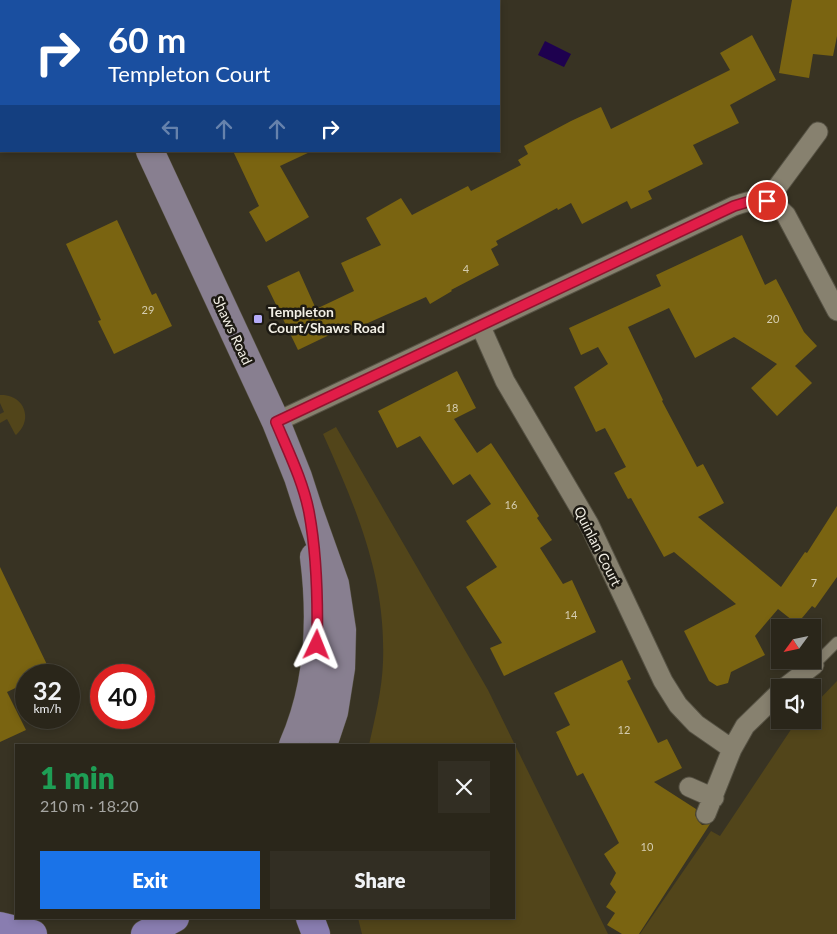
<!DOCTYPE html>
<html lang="en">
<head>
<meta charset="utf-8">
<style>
	:root { --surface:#2a261a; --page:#322e23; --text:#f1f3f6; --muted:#a5a5a2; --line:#464339; --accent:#1a73e8 }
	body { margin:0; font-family:Lato,sans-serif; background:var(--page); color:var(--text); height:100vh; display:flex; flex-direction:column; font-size:19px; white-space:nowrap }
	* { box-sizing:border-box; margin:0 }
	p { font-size:16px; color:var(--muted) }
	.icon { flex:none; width:28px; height:28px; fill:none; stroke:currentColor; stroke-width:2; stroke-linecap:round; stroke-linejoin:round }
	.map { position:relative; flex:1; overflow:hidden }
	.details { position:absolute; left:15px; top:744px; width:500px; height:175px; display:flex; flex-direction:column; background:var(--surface); border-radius:0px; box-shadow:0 2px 8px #0003,0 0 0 1px var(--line) }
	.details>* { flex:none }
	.hud { position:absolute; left:0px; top:0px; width:500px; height:152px; box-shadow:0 2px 8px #0003,0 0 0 1px var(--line); background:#1a4fa0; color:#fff; overflow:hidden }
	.needle { width:32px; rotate:237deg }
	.tools { position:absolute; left:771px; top:619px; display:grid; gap:10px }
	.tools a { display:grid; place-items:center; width:50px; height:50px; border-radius:0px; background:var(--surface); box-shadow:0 2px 8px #0003,0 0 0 1px var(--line); font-size:25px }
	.speed { position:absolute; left:15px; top:664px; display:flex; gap:10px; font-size:25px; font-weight:700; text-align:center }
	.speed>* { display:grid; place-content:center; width:65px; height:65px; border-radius:50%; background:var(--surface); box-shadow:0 2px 8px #0003,0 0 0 1px var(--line); line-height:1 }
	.speed small { font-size:12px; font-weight:400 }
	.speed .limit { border:8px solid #d22; background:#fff; color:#111 }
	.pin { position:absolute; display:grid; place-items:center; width:42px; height:42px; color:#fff; margin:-21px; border:2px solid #fff; border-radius:50%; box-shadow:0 1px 5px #0007 }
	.me { position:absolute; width:55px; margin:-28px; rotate:2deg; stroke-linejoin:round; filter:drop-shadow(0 0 4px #0008) }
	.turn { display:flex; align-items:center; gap:18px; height:105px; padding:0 25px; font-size:22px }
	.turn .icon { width:65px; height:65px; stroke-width:2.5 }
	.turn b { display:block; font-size:35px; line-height:42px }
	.lanes { display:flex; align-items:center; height:48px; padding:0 25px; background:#0003; justify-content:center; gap:25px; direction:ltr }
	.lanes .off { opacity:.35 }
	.round { display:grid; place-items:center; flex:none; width:52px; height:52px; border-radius:0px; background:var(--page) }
	.head { display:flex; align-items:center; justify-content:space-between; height:85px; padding:0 25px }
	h1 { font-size:30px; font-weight:800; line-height:38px; color:#1e9e55 }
	.action { display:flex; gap:10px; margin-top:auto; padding:10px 25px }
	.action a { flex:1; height:58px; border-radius:0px; background:var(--accent); color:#fff; font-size:20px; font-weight:800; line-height:58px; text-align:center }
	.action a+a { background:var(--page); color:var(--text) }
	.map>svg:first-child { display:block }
	.green { fill:#52451a }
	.water { fill:#1e014f }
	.building { fill:#7a6411 }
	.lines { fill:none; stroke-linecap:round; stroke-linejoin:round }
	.lane-casing { stroke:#565244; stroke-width:12 }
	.street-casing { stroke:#565244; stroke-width:21 }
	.secondary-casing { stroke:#565244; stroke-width:29 }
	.primary-casing { stroke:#565244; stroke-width:29 }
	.lane { stroke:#87816f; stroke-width:10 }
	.street { stroke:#87816f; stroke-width:19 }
	.secondary { stroke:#887f90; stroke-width:28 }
	.primary { stroke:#897db0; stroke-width:28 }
	.route-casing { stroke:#92132f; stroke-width:12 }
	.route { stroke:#e11d48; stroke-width:9 }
	.poi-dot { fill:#b5acf8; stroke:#1d1a13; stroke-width:2 }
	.labels { text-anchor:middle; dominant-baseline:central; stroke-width:5; stroke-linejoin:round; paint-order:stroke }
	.number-label { font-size:11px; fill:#d5cdb1 }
	.poi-label { font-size:14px; font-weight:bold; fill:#f3f0e6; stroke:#1d1a13; text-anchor:start }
	.street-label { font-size:14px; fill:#f3f0e6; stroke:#1d1a13 }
</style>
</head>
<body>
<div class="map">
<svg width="837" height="934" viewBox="0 0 837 934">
	<rect width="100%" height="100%" fill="#383323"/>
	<!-- green -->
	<path class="green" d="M0,395C24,394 34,419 16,435L15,434L7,419L0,423V414L4,412L0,403Z
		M336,427L488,690L608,934H362L358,918H514V745H369C375,718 382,690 383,662C386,577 357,510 323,434Z
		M837,681V934H640L711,831L720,836L794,725L798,720H812L813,706Z"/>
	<!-- water -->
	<path class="water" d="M545,41L571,54L564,67L538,55Z"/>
	<!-- building -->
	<path class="building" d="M792,0H837V36L833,56L813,54L809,78L779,73Z
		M752,35L776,80L730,105L739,123L693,145L703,164L648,191L652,199L631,209L627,201L582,224L571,203L558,210L557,208L496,241L498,245L491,249L499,265L451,290L452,291L430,304L426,297L350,331L348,326L298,350L267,286L299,271L316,309L354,291L341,263L381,245L366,218L401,198L412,215L468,186L471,191L521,165L518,160L528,154L524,146L571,121L601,107L611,129L730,70L720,53Z
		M233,151H312L280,166L309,217L266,242L249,212L259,206Z
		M117,220L152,295L156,293L172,326L114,354L98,321L101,320L66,244Z
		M742,235L765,285L776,279L804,332L817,346L795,366L812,383L777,416L751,388L777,364L734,337L695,358L669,308L628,327L663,400L662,401L697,467L703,464L724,503L698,517L781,587L805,552L807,553L837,506V577L815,608L812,606L797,624L778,609L755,636L765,655L731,672L728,683L717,686L709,681L684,631L736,604L674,552L664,557L631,498L628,499L614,473L626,467L605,428L596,432L574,387L608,364L598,347L581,355L569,328L661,286L656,275Z
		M457,371L476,408L454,419L477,453L491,443L505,464L539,516L537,518L552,540L540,548L563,584L572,580L596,632L504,676L490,648L502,643L466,587L497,567L466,521L491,504L470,474L453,485L420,436L397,448L378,411Z
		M0,567L52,675H26V683L7,692L26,730L0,742Z
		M622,660L631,679L627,681L658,743L667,739L682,768L654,782L696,809L695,815L698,821L702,825L710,824L639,934H622L607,925L615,913L606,907L616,892L610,884L616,873L604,854L619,843L583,773L577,776L556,732L570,725L554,693Z"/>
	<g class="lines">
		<defs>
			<path id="lane" d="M814,665L837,642"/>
			<path id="street" d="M427,0V1
				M767,201L818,132
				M481,327L505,381L589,524L663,681L678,705L696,724L732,749
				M276,422L734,206C756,198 769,197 786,215L837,311
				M784,688L814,665
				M689,787L714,798
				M706,814L732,749L745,726L780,692"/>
			<path id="secondary" d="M79,0L80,1
				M150,151L276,422L298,477L309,511L335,584L342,630L341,668L334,712L323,745
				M293,745C319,686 322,620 314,557"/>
			<path id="primary" d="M310,918L316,934
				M0,926L33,934
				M145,934L175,918"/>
		</defs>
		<!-- lane casing -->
		<use href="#lane" class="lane-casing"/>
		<!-- street casing -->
		<use href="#street" class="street-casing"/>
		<!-- secondary casing -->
		<use href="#secondary" class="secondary-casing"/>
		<!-- primary casing -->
		<use href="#primary" class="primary-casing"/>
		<!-- lane -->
		<use href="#lane" class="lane"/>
		<!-- street -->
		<use href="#street" class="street"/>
		<!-- secondary -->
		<use href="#secondary" class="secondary"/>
		<!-- primary -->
		<use href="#primary" class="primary"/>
	</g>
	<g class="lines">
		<defs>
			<path id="route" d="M317,645C318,601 317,555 309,512C303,481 288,451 276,422L734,206L754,200L767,201"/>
		</defs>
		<!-- route casing -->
		<use href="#route" class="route-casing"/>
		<!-- route -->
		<use href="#route" class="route"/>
	</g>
	<!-- markers -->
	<rect class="poi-dot" x="253" y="314" width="10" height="10" rx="2.5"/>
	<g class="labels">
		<!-- number labels -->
		<g class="number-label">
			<text x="466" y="268">4</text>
			<text x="148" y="309">29</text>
			<text x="773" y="318">20</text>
			<text x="452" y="407">18</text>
			<text x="511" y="504">16</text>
			<text x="814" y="582">7</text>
			<text x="571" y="614">14</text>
			<text x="624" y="729">12</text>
			<text x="647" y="846">10</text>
		</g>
		<!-- poi labels -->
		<g class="poi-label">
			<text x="268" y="311">Templeton<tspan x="268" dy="16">Court/Shaws Road</tspan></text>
		</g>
		<!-- street labels -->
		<g class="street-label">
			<text transform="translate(233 330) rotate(65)">Shaws Road</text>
			<text transform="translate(598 546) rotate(63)">Quinlan Court</text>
		</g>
	</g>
</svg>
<div class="tools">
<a><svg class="needle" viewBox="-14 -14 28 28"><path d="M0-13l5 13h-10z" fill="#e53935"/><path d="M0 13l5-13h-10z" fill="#a5a5a2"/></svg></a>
<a><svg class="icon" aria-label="sound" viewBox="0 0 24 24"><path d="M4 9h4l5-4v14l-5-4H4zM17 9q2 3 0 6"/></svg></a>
</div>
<div class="speed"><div>32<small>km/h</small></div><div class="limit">40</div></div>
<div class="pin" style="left:767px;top:201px;background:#d93025"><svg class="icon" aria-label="arrive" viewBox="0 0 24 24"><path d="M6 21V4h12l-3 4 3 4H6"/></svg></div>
<svg class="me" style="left:317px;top:645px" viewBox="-20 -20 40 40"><path d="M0-17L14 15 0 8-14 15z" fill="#e11d48" stroke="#fff" stroke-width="4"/></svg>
<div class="hud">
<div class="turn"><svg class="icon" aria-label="right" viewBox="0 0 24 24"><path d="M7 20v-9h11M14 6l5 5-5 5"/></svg><div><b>60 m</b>Templeton Court</div></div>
<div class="lanes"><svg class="icon off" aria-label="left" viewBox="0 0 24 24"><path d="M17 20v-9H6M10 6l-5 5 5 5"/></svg><svg class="icon off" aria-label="ahead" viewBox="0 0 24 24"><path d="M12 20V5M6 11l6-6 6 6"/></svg><svg class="icon off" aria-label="ahead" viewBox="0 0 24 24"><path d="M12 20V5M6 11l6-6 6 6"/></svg><svg class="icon" aria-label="right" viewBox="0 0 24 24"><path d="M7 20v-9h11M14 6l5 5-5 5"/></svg></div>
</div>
<section class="details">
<div class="head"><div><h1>1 min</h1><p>210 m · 18:20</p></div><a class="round"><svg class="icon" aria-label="close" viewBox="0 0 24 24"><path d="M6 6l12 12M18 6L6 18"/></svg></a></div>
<div class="action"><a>Exit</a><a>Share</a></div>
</section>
</div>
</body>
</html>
